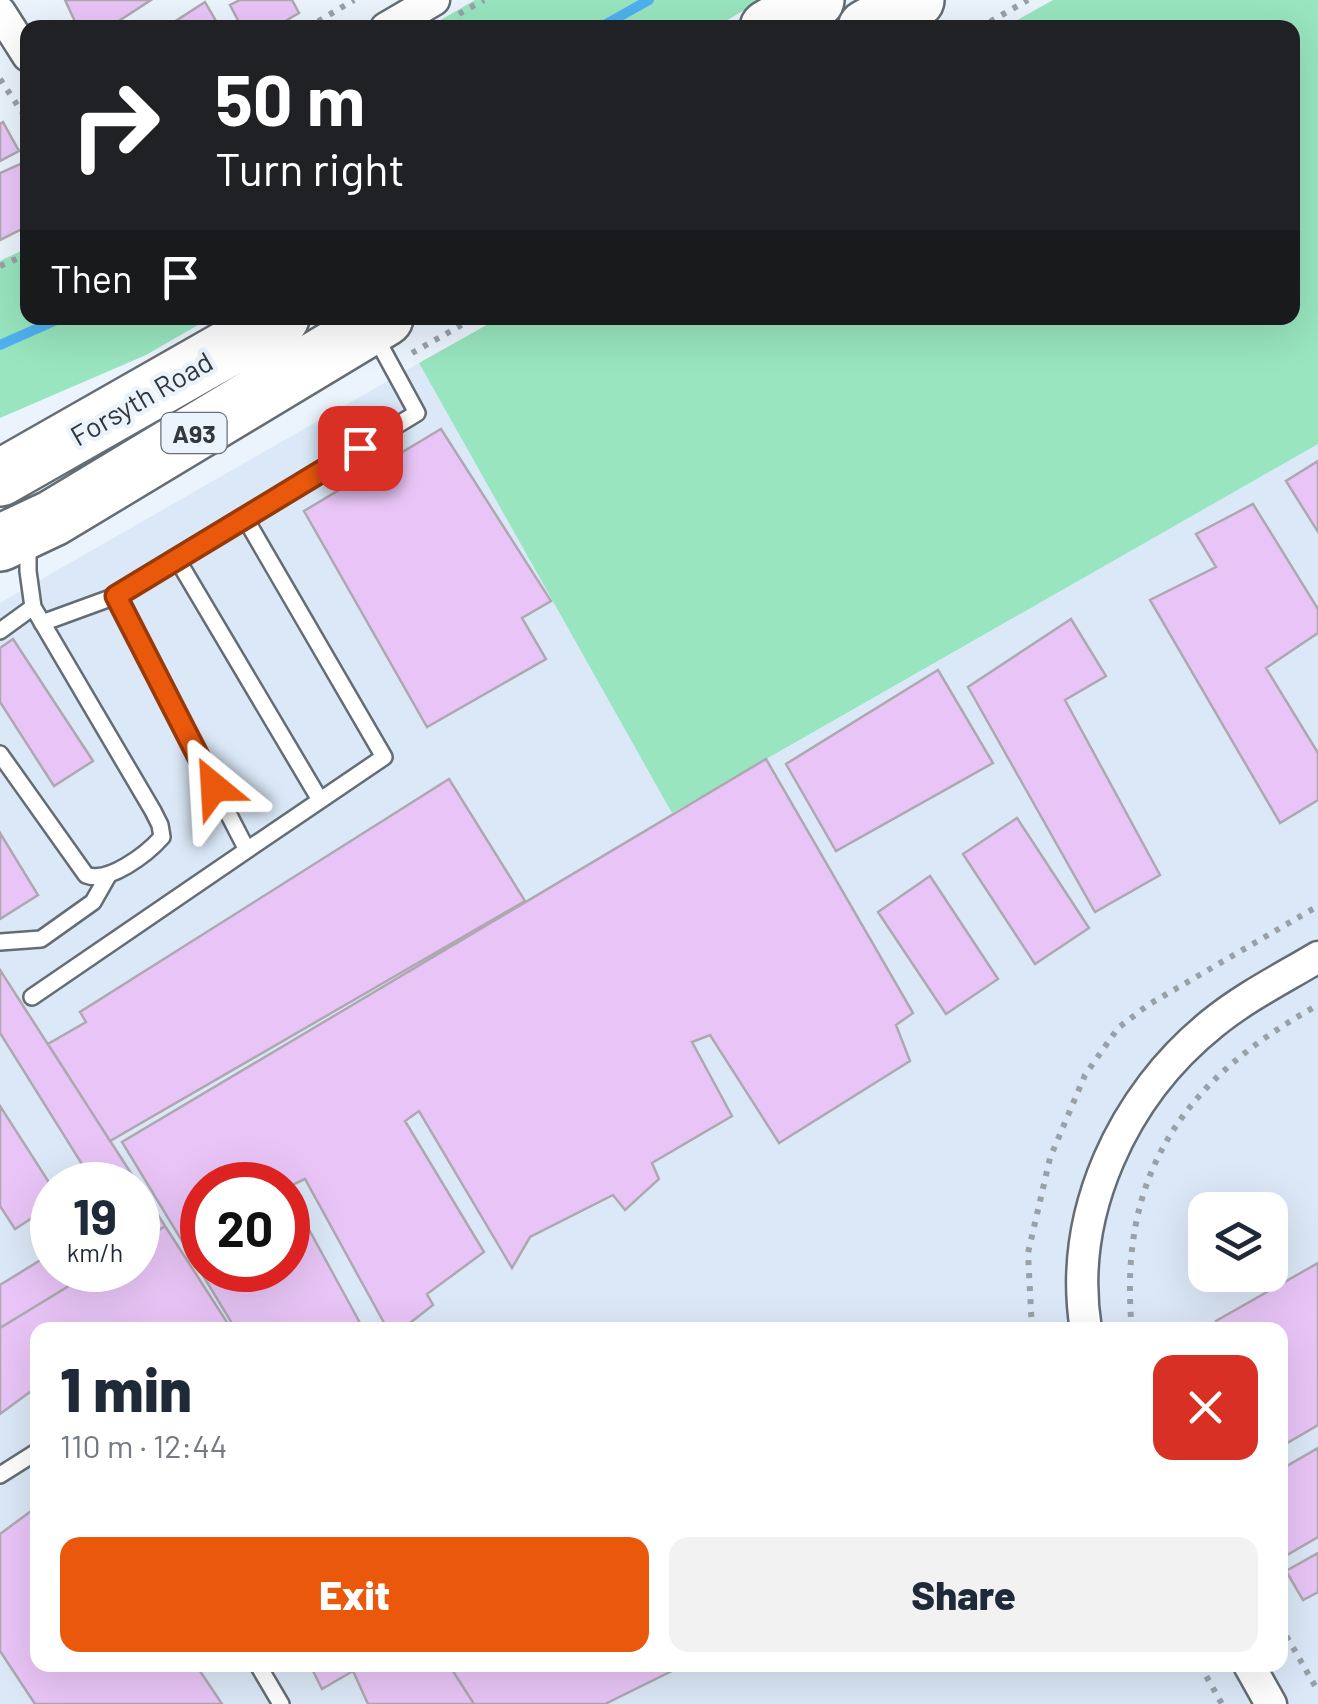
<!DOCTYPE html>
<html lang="en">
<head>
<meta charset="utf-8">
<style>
	:root { --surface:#fff; --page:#f2f2f3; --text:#1f2937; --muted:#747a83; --accent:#ea580c }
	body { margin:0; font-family:Barlow,sans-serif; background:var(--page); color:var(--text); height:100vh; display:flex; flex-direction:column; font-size:38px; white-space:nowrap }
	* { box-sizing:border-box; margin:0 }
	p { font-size:32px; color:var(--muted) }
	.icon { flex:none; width:55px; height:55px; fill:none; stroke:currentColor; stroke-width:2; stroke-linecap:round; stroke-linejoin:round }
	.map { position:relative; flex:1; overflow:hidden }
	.details { position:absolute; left:30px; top:1322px; width:1258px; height:350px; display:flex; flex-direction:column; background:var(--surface); border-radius:20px; box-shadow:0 10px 40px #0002 }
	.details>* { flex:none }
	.top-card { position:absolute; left:20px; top:20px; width:1280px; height:305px; border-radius:20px; box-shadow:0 10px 40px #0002; background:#202124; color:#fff; overflow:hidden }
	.tools { position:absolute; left:1188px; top:1192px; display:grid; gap:20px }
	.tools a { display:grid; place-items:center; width:100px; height:100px; border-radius:20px; background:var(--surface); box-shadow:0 10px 40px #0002; font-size:50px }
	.speed { position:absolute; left:30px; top:1162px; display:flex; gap:20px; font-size:50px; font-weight:700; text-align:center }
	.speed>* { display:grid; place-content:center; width:130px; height:130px; border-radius:50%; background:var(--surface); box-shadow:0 10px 40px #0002; line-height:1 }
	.speed small { font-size:25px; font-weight:400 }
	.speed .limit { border:15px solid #d22; background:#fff; color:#111 }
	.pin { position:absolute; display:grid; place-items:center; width:85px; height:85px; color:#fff; margin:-42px; border-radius:20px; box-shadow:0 5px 15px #0006 }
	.me { position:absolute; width:110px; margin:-55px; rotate:333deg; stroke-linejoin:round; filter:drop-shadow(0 0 8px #0008) }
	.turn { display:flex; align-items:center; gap:35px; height:210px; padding:0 30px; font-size:45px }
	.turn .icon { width:130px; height:130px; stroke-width:2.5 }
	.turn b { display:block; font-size:70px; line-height:85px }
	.then { display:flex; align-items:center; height:95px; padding:0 30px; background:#0003; gap:20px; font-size:38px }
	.round { display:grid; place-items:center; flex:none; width:105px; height:105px; border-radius:20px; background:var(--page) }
	.headline { display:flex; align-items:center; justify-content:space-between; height:170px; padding:0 30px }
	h1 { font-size:60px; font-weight:800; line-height:75px }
	.cta { display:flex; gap:20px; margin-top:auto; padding:20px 30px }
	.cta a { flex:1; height:115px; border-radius:20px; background:var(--accent); color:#fff; font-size:40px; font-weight:800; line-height:115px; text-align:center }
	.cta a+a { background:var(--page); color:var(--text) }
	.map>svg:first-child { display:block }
	.built { fill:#dbe8f7; fill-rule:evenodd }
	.green { fill:#98e5bf }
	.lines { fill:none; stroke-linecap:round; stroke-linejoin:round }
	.stream { stroke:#4fb1ef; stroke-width:10 }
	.building { fill:#e9c5f7; stroke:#aea8b1; stroke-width:2.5 }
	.lane-casing { stroke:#656d74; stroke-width:20 }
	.street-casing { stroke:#656d74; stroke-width:35 }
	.highway-casing { stroke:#656d74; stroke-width:60 }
	.path { stroke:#9aa0a7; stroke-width:6; stroke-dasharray:5 8; stroke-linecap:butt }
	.lane { stroke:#fff; stroke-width:15 }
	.street { stroke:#fff; stroke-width:30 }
	.highway { stroke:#fff; stroke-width:55 }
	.route-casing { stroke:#983908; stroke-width:25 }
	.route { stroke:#ea580c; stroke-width:18 }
	.labels { text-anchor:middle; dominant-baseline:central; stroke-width:9; stroke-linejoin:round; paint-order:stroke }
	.shield { fill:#ebf3fd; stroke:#6b6f75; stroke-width:2.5 }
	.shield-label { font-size:25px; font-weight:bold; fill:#34373b }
	.street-label { font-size:28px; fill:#34373b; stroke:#ebf3fd }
</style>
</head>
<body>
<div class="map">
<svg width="1318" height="1704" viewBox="0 0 1318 1704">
	<rect width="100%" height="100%" fill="#ebf3fd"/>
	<!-- built -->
	<path class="built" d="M419,363L673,813L1318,444V1704H0V603ZM52,1185H138V1270H52ZM202,1185H288V1270H202ZM1205,1210H1270V1275H1205ZM38,1330H1280V1665H38Z"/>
	<!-- green -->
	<path class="green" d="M475,0H762L715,27L427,28Z
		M1053,0H1318V444L672,813L419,363L499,318H1292V28L1005,27Z
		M27,248L28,318H210L146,355L0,418V261Z"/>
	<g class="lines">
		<!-- stream -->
		<path class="stream" d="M599,28L649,0
			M0,345L61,318"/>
	</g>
	<!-- building -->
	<path class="building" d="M65,0H151L108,28H78Z
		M240,0H292L299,13L273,28L267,25L242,28L230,5Z
		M205,2L220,28H169L168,26Z
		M3,122L19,151L0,161V124Z
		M20,164L28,179V226L0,240V173Z
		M441,429L551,601L522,618L546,659L427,727L304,511Z
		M1318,461V532L1286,481Z
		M1253,504L1318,609V633L1266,668L1318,753V800L1280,823L1150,600L1216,567L1196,534Z
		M1071,619L1106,676L1065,700L1160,875L1095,912L968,687Z
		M13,639L93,761L54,786L0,702V648Z
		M938,670L993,763L836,851L786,764Z
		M766,759L913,1013L896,1025L910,1061L779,1143L710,1035L692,1042L732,1116L652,1163L659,1179L625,1210L613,1195L530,1237L512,1268L419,1111L405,1121L484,1252L427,1294L433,1305L401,1330H388L305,1179L288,1187L202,1185V1270H288V1191L360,1323L348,1330H236L122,1142Z
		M449,779L525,901L110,1141L48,1044L86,1022L80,1012Z
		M1017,818L1089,928L1035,964L963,854Z
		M0,833L38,895L0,919Z
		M930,876L998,979L946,1014L878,912Z
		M0,970L165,1226L138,1244V1185H95L0,1033Z
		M0,1106L52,1187V1205L15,1229L0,1206Z
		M165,1226L232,1330H38V1386L0,1414V1328L95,1270H138V1244Z
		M52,1253V1270H95L0,1328V1285Z
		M1318,1263V1425L1282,1446L1280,1330H1221L1216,1321Z
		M1318,1448V1537L1280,1559V1470Z
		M38,1506V1665H196L222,1704H35L0,1651V1534Z
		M1318,1553V1592L1303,1600L1286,1571Z
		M310,1665H449L474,1704H368L353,1671L322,1689Z
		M449,1665H684L605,1704H474Z"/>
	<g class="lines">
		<defs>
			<path id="lane" d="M245,518L384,757L247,850L116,596L417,413L374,334
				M177,559L320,800
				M42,623L116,596
				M0,631L33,607
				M0,754L86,875C108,884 147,854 162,837L160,825L153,811L33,607L28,571V544
				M0,942L41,939L93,902L109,874
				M32,997L247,850
				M0,1475L38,1451
				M258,1665L281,1704"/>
			<path id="street" d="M0,12L28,56
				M386,28L434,0
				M1086,1330C1067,1214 1123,1095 1213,1023C1245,997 1283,978 1318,957
				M1249,1665L1271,1704"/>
			<path id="highway" d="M768,28L816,0
				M866,28L916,0
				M0,478L281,318
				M0,543L53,518L385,318"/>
		</defs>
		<!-- lane casing -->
		<use href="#lane" class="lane-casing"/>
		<!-- street casing -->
		<use href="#street" class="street-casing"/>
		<!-- highway casing -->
		<use href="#highway" class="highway-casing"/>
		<!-- path -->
		<path class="path" d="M459,14L484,0
			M307,28L354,0
			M979,28L1028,0
			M0,79L28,121
			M0,266L28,254
			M412,353L474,318
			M1032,1330L1028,1253L1050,1158L1085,1075L1118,1028L1148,1005L1318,906
			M1132,1330C1117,1174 1184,1079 1318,1005
			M1280,1625L1318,1691
			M1200,1665L1222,1704"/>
		<!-- lane -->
		<use href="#lane" class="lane"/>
		<!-- street -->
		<use href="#street" class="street"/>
		<!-- highway -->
		<use href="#highway" class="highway"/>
	</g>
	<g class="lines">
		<defs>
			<path id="route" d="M214,787L116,596L360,448"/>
		</defs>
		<!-- route casing -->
		<use href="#route" class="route-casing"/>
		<!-- route -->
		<use href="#route" class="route"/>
	</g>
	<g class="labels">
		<!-- shield labels -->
		<rect class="shield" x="161.5" y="413" width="65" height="40" rx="8"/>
		<g class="shield-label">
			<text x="194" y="433">A93</text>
		</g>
		<!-- street labels -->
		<g class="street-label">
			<text transform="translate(141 398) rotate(-30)">Forsyth Road</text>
		</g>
	</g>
</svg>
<div class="tools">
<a><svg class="icon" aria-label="layers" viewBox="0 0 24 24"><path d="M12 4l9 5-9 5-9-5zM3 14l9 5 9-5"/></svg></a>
</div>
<div class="speed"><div>19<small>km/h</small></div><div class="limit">20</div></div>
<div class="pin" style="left:360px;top:448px;background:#d93025"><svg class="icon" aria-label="arrive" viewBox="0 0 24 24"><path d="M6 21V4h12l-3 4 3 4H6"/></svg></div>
<svg class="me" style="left:214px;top:787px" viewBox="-20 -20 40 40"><path d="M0-17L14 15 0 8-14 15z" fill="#ea580c" stroke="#fff" stroke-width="4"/></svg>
<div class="top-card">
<div class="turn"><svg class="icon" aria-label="right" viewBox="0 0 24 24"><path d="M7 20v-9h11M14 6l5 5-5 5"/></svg><div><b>50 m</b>Turn right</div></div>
<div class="then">Then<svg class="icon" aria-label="arrive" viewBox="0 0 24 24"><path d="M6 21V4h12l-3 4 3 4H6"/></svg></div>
</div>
<section class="details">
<div class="headline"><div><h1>1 min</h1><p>110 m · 12:44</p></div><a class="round" style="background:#d93025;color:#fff"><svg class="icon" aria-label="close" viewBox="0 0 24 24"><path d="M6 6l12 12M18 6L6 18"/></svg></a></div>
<div class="cta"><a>Exit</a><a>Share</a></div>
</section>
</div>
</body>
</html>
